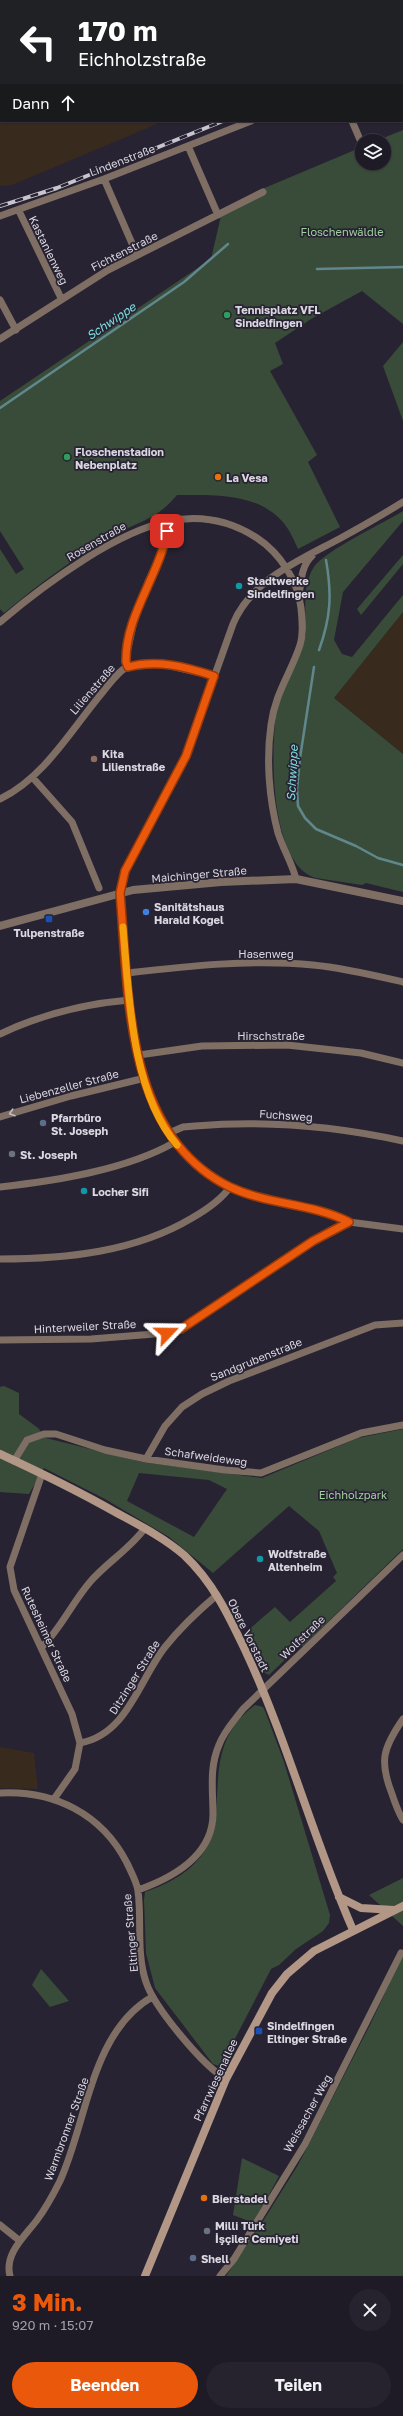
<!DOCTYPE html>
<html lang="de">
<head>
<meta charset="utf-8">
<style>
	:root { --surface:#1e1a26; --page:#26232e; --text:#f1f3f6; --muted:#a1a1a7; --line:#3c3843; --accent:#ea580c }
	body { margin:0; font-family:"Golos Text",sans-serif; background:var(--page); color:var(--text); height:100vh; display:flex; flex-direction:column; font-size:15px; white-space:nowrap }
	* { box-sizing:border-box; margin:0 }
	p { font-size:13px; color:var(--muted) }
	.icon { flex:none; width:22px; height:22px; fill:none; stroke:currentColor; stroke-width:2; stroke-linecap:round; stroke-linejoin:round }
	.map { position:relative; height:2276px; overflow:hidden }
	.panel { display:flex; flex-direction:column; background:var(--surface); flex:1 }
	.panel>* { flex:none }
	.top-card { position:absolute; left:0px; top:0px; width:403px; height:122px; box-shadow:0 1px 3px #0004,0 0 0 1px var(--line); background:#202124; color:#fff; overflow:hidden }
	.tools { position:absolute; left:355px; top:134px; display:grid; gap:8px }
	.tools a { display:grid; place-items:center; width:36px; height:36px; border-radius:50%; background:var(--surface); box-shadow:0 1px 3px #0004,0 0 0 1px var(--line); font-size:20px }
	.pin { position:absolute; display:grid; place-items:center; width:34px; height:34px; color:#fff; margin:-17px; border-radius:8px; box-shadow:0 2px 6px #0006 }
	.me { position:absolute; width:44px; margin:-22px; rotate:67deg; stroke-linejoin:round; filter:drop-shadow(0 0 3px #0008) }
	.turn { display:flex; align-items:center; gap:14px; height:84px; padding:0 12px; font-size:18px }
	.turn .icon { width:52px; height:52px; stroke-width:2.5 }
	.turn b { display:block; font-size:28px; line-height:34px }
	.then { display:flex; align-items:center; height:38px; padding:0 12px; background:#0003; gap:8px; font-size:15px }
	.round { display:grid; place-items:center; flex:none; width:42px; height:42px; border-radius:21px; background:var(--page) }
	.summary { display:flex; align-items:center; justify-content:space-between; height:68px; padding:0 12px }
	h1 { font-size:24px; font-weight:700; line-height:30px; color:var(--accent) }
	.action { display:flex; gap:8px; margin-top:auto; padding:8px 12px }
	.action a { flex:1; height:46px; border-radius:24px; background:var(--accent); color:#fff; font-size:16px; font-weight:700; line-height:46px; text-align:center }
	.action a+a { background:var(--page); color:var(--text) }
	.map>svg:first-child { display:block }
	.industrial { fill:#392a1e }
	.green { fill:#394c39; fill-rule:evenodd }
	.lines { fill:none; stroke-linecap:round; stroke-linejoin:round }
	.stream { stroke:#60888c; stroke-width:2.5 }
	.minor { stroke:#7f6e63; stroke-width:7 }
	.tertiary { stroke:#7f6e63; stroke-width:8 }
	.secondary { stroke:#b29686; stroke-width:8 }
	.rail-casing { stroke:#c8c5cf; stroke-width:4 }
	.rail { stroke:#282332; stroke-width:2.5; stroke-dasharray:8; stroke-linecap:butt }
	.oneway { stroke:#c3bdc2 }
	.route-casing { stroke:#983908; stroke-width:10 }
	.route { stroke:#ea580c; stroke-width:7 }
	.slow { stroke:#f59e0b; stroke-width:7 }
	.leisure-dot { fill:#2e9e5b; stroke:#282332; stroke-width:1.5 }
	.food-dot { fill:#e8710a; stroke:#282332; stroke-width:1.5 }
	.culture-dot { fill:#0f9aa8; stroke:#282332; stroke-width:1.5 }
	.education-dot { fill:#8d6e63; stroke:#282332; stroke-width:1.5 }
	.shop-dot { fill:#3f7fe0; stroke:#282332; stroke-width:1.5 }
	.transit-dot { fill:#1a4fb4; stroke:#282332; stroke-width:1.5 }
	.service-dot { fill:#5c6f8a; stroke:#282332; stroke-width:1.5 }
	.worship-dot { fill:#6b7280; stroke:#282332; stroke-width:1.5 }
	.labels { text-anchor:middle; dominant-baseline:central; stroke-width:3.5; stroke-linejoin:round; paint-order:stroke }
	.street-label { font-size:11px; fill:#dad7e1; stroke:#282332 }
	.park-label { font-size:11px; fill:#9ed19d; stroke:#282332 }
	.poi-label { font-size:11px; font-weight:bold; fill:#dad7e1; stroke:#282332; text-anchor:start }
	.water-label { font-size:12px; font-style:italic; fill:#7fdde0; stroke:#282332 }
</style>
</head>
<body>
<div class="map">
<svg width="403" height="2276" viewBox="0 0 403 2276">
	<rect width="100%" height="100%" fill="#282332"/>
	<!-- industrial -->
	<path class="industrial" d="M0,0H403V21L402,1H1V121H164L12,185L0,186Z
		M403,612V754L334,698Z
		M0,1747L34,1753L38,1789L0,1788Z"/>
	<!-- green -->
	<path class="green" d="M403,130V324L362,291L311,319L275,343L283,364L270,371L317,455L308,462L340,527L298,549C294,540 289,528 281,520C254,492 212,495 177,495C157,519 142,520 116,534C76,556 39,584 4,613L0,609V549L16,574L24,569L0,531V401L211,259L221,216L253,197L255,192L362,147V163H384V141H376Z
		M403,342V421L383,366Z
		M403,511V521L343,592L334,640L342,654L352,657L403,595V612L334,698L403,754V892L366,883L362,885L316,878C268,865 269,738 279,700C285,678 299,659 305,638C307,634 305,628 305,623C306,605 303,583 314,567C324,551 384,523 403,511Z
		M403,555V564L361,615L357,609Z
		M4,1386L19,1393V1414L38,1428L46,1438L142,1462L262,1478L358,1438L403,1429V1549L303,1646H299L269,1675L263,1672L246,1632L275,1607L290,1622L336,1581L333,1577L337,1573L319,1531L289,1506L213,1573L169,1537L105,1499L44,1468L29,1494L0,1492V1387ZM139,1473L209,1480L227,1489L194,1537L127,1501Z
		M255,1705L263,1707L265,1711L284,1762L330,1915L329,1923L323,1931L296,1949L279,1965L271,1969L224,2060L219,2066L213,2064L155,1988L146,1953L144,1900L145,1892C267,1851 177,1763 255,1705Z
		M403,1878V1926L369,1895Z
		M403,1954V2276H226L265,2218L298,2165L371,2023Z
		M41,1969L69,2001L50,2007L32,1985Z
		M242,2158L279,2176L254,2223L233,2215Z"/>
	<g class="lines">
		<!-- stream -->
		<path class="stream" d="M317,269L403,267
			M0,408L184,282L228,244
			M319,650C331,617 332,594 326,560
			M314,667L300,758L297,789L298,806L305,818L316,829L356,846L378,858L403,865"/>
		<!-- minor -->
		<path class="minor" d="M166,0L167,1
			M402,61L403,60
			M352,121L361,142
			M188,146L218,215
			M104,179L137,255
			M19,211L61,298
			M0,216L104,179L251,121
			M0,300L16,330
			M0,339L108,270L263,192
			M299,596C301,582 301,566 312,556
			M0,622C27,599 55,578 85,559C139,525 197,499 257,538C280,553 298,581 301,608C302,620 304,633 300,645C291,673 275,693 271,725C266,759 269,799 278,833C283,849 292,863 296,879
			M127,667L162,664L214,676
			M33,778L72,822L99,888
			M0,799C44,778 71,730 102,693C109,685 117,672 127,667L126,657L134,621L148,582L163,550L168,520
			M127,973C188,966 252,959 313,965C344,968 373,975 403,982
			M0,1034C42,1014 83,1004 129,1000
			M139,1055L202,1046L287,1045L361,1053L403,1063
			M0,1117L71,1096L145,1078
			M169,1133L183,1127L195,1126C265,1120 335,1126 403,1141
			M0,1187C54,1181 127,1170 175,1142
			M349,1222C312,1203 267,1205 230,1187C145,1145 133,1046 126,962C124,938 119,913 120,889L125,871L186,756L233,624C251,580 300,560 339,539C361,527 382,515 403,502
			M0,1259C66,1259 135,1252 192,1218C206,1210 221,1200 230,1187
			M0,1340L91,1339L167,1333L181,1329L331,1230L349,1222L403,1229
			M146,1459L165,1426L182,1407L202,1394L229,1381L375,1325L403,1323
			M14,1461L27,1440L44,1434H56L105,1450L146,1459L225,1470L261,1473L361,1433L403,1425
			M42,1474L10,1567L14,1590L72,1714L80,1743L75,1769L54,1799
			M42,1647C61,1628 72,1603 90,1582C106,1563 130,1549 145,1528
			M403,1719C383,1748 379,1761 392,1794C395,1803 398,1812 403,1820
			M80,1743C127,1735 139,1680 165,1647C181,1627 198,1611 217,1595
			M0,1793C54,1790 102,1814 127,1863C131,1872 137,1882 138,1891C142,1921 136,1953 146,1982C154,2007 203,2066 226,2079
			M138,1890C172,1878 212,1857 213,1815C213,1791 209,1768 219,1745C224,1731 234,1721 243,1709L403,1555
			M0,2225L20,2241
			M10,2276C4,2254 25,2236 37,2220C46,2208 53,2195 60,2181C87,2122 91,2032 152,1997
			M220,2276L234,2259L305,2144L401,1953"/>
		<!-- tertiary -->
		<path class="tertiary" d="M0,926L133,890L221,882L296,879L403,901"/>
		<!-- secondary -->
		<path class="secondary" d="M0,1454C39,1472 78,1491 115,1512C139,1525 163,1537 184,1555C213,1582 229,1616 246,1652C288,1742 313,1839 353,1930
			M339,1897L361,1908L394,1910
			M145,2276L226,2079L272,1993L287,1974L314,1951L403,1906"/>
		<defs>
			<path id="rail" d="M402,49H403
				M0,206L57,188L223,121"/>
		</defs>
		<!-- rail casing -->
		<use href="#rail" class="rail-casing"/>
		<!-- rail -->
		<use href="#rail" class="rail"/>
	</g>
	<!-- one-way arrows -->
	<defs><path id="oneway-chevron" d="M-2-3.5L2.5 0L-2 3.5" fill="none" stroke-width="1.6" stroke-linecap="round" stroke-linejoin="round"/></defs>
	<use class="oneway" href="#oneway-chevron" transform="translate(12 1113) rotate(162)"/>
	<g class="lines">
		<defs>
			<path id="route" d="M167,531C160,575 125,615 126,662L128,667C157,659 186,667 214,676L186,756L125,871L120,893C129,994 124,1135 230,1187C268,1205 312,1203 349,1222L313,1241L181,1329L167,1333"/>
		</defs>
		<!-- route casing -->
		<use href="#route" class="route-casing"/>
		<!-- route -->
		<use href="#route" class="route"/>
		<!-- slow -->
		<path class="slow" d="M123,927C129,994 131,1092 177,1145"/>
	</g>
	<!-- markers -->
	<g class="leisure-dot">
		<circle cx="227" cy="315" r="4"/>
		<circle cx="67" cy="457" r="4"/>
	</g>
	<g class="food-dot">
		<circle cx="218" cy="477" r="4"/>
		<circle cx="204" cy="2198" r="4"/>
	</g>
	<g class="culture-dot">
		<circle cx="239" cy="586" r="4"/>
		<circle cx="84" cy="1191" r="4"/>
		<circle cx="260" cy="1559" r="4"/>
	</g>
	<circle class="education-dot" cx="94" cy="759" r="4"/>
	<circle class="shop-dot" cx="146" cy="912" r="4"/>
	<g class="transit-dot">
		<rect x="45" y="915" width="8" height="8" rx="2"/>
		<rect x="255" y="2027" width="8" height="8" rx="2"/>
	</g>
	<g class="service-dot">
		<circle cx="43" cy="1123" r="4"/>
		<circle cx="193" cy="2258" r="4"/>
	</g>
	<g class="worship-dot">
		<circle cx="12" cy="1154" r="4"/>
		<circle cx="207" cy="2231" r="4"/>
	</g>
	<g class="labels">
		<!-- street labels -->
		<g class="street-label">
			<text transform="translate(122 160) rotate(-21)">Lindenstraße</text>
			<text transform="translate(49 250) rotate(64)">Kastanienweg</text>
			<text transform="translate(124 251) rotate(-27)">Fichtenstraße</text>
			<text transform="translate(96 541) rotate(-30)">Rosenstraße</text>
			<text transform="translate(92 689) rotate(-49)">Lilienstraße</text>
			<text transform="translate(199 874) rotate(-5)">Maichinger Straße</text>
			<text x="266" y="953">Hasenweg</text>
			<text x="271" y="1035">Hirschstraße</text>
			<text transform="translate(69 1086) rotate(-15)">Liebenzeller Straße</text>
			<text transform="translate(286 1115) rotate(4)">Fuchsweg</text>
			<text transform="translate(85 1326) rotate(-3)">Hinterweiler Straße</text>
			<text transform="translate(256 1359) rotate(-22)">Sandgrubenstraße</text>
			<text transform="translate(206 1456) rotate(8)">Schafweideweg</text>
			<text transform="translate(47 1634) rotate(65)">Rutesheimer Straße</text>
			<text transform="translate(249 1635) rotate(64)">Obere Vorstadt</text>
			<text transform="translate(302 1637) rotate(-44)">Wolfstraße</text>
			<text transform="translate(134 1677) rotate(-58)">Ditzinger Straße</text>
			<text transform="translate(130 1933) rotate(-95)">Eltinger Straße</text>
			<text transform="translate(215 2080) rotate(-65)">Pfarrwiesenallee</text>
			<text transform="translate(307 2113) rotate(-61)">Weissacher Weg</text>
			<text transform="translate(66 2129) rotate(-70)">Warmbronner Straße</text>
		</g>
		<!-- park labels -->
		<g class="park-label">
			<text x="342" y="231">Floschenwäldle</text>
			<text x="353" y="1494">Eichholzpark</text>
		</g>
		<!-- poi labels -->
		<g class="poi-label">
			<text x="235" y="309">Tennisplatz VFL<tspan x="235" dy="13">Sindelfingen</tspan></text>
			<text x="75" y="451">Floschenstadion<tspan x="75" dy="13">Nebenplatz</tspan></text>
			<text x="226" y="477">La Vesa</text>
			<text x="247" y="580">Stadtwerke<tspan x="247" dy="13">Sindelfingen</tspan></text>
			<text x="102" y="753">Kita<tspan x="102" dy="13">Lilienstraße</tspan></text>
			<text x="154" y="906">Sanitätshaus<tspan x="154" dy="13">Harald Kogel</tspan></text>
			<text x="49" y="932" text-anchor="middle">Tulpenstraße</text>
			<text x="51" y="1117">Pfarrbüro<tspan x="51" dy="13">St. Joseph</tspan></text>
			<text x="20" y="1154">St. Joseph</text>
			<text x="92" y="1191">Locher Sifi</text>
			<text x="268" y="1553">Wolfstraße<tspan x="268" dy="13">Altenheim</tspan></text>
			<text x="267" y="2025">Sindelfingen<tspan x="267" dy="13">Eltinger Straße</tspan></text>
			<text x="212" y="2198">Bierstadel</text>
			<text x="215" y="2225">Milli Türk<tspan x="215" dy="13">İşçiler Cemiyeti</tspan></text>
			<text x="201" y="2258">Shell</text>
		</g>
		<!-- water labels -->
		<g class="water-label">
			<text transform="translate(111 321) rotate(-34)">Schwippe</text>
			<text transform="translate(292 773) rotate(-87)">Schwippe</text>
		</g>
	</g>
</svg>
<div class="tools">
<a><svg class="icon" aria-label="layers" viewBox="0 0 24 24"><path d="M12 4l9 5-9 5-9-5zM3 14l9 5 9-5"/></svg></a>
</div>
<div class="pin" style="left:167px;top:531px;background:#d93025"><svg class="icon" aria-label="arrive" viewBox="0 0 24 24"><path d="M6 21V4h12l-3 4 3 4H6"/></svg></div>
<svg class="me" style="left:167px;top:1333px" viewBox="-20 -20 40 40"><path d="M0-17L14 15 0 8-14 15z" fill="#ea580c" stroke="#fff" stroke-width="4"/></svg>
<div class="top-card">
<div class="turn"><svg class="icon" aria-label="left" viewBox="0 0 24 24"><path d="M17 20v-9H6M10 6l-5 5 5 5"/></svg><div><b>170 m</b>Eichholzstraße</div></div>
<div class="then">Dann<svg class="icon" aria-label="ahead" viewBox="0 0 24 24"><path d="M12 20V5M6 11l6-6 6 6"/></svg></div>
</div>
</div>
<section class="panel">
<div class="summary"><div><h1>3 Min.</h1><p>920 m · 15:07</p></div><a class="round"><svg class="icon" aria-label="close" viewBox="0 0 24 24"><path d="M6 6l12 12M18 6L6 18"/></svg></a></div>
<div class="action"><a>Beenden</a><a>Teilen</a></div>
</section>
</body>
</html>
